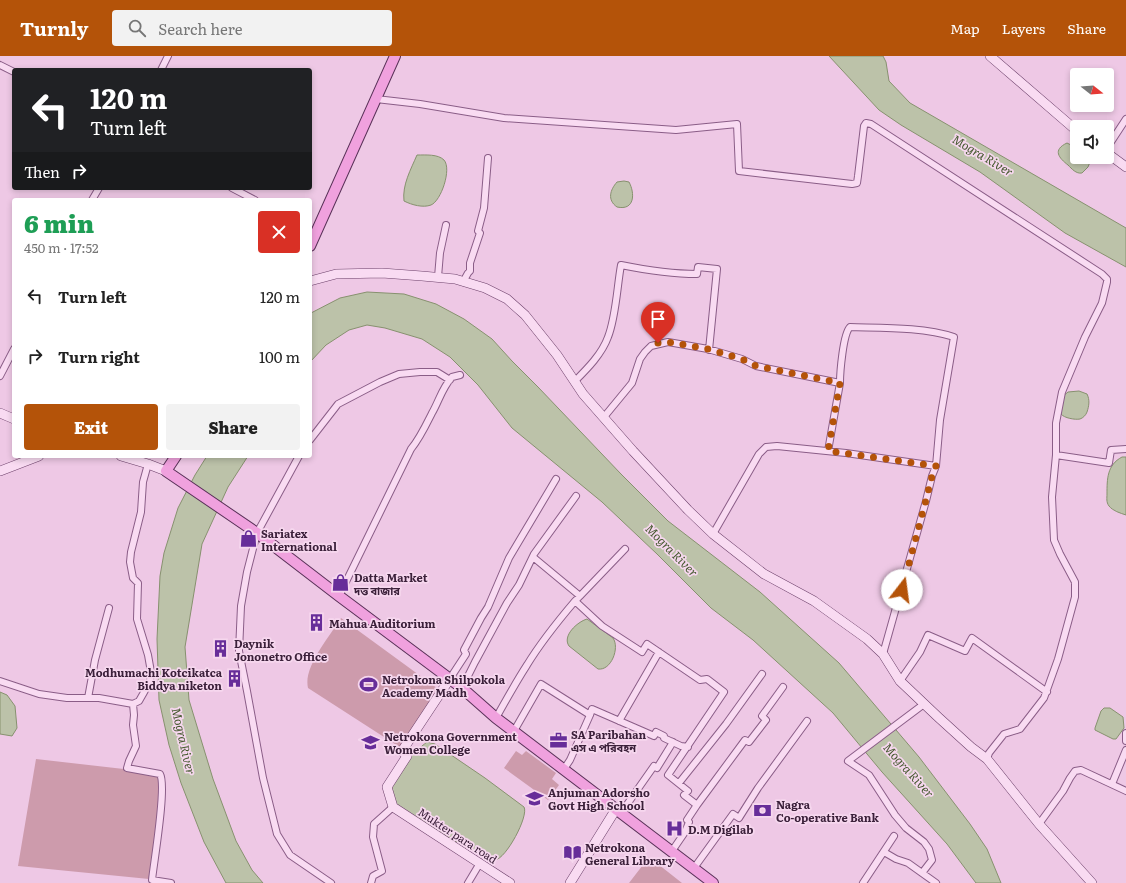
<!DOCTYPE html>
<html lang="en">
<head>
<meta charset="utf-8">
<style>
	:root { --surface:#fff; --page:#f2f2f2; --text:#222; --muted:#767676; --accent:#b45309 }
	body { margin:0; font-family:Literata,"Noto Sans Bengali",serif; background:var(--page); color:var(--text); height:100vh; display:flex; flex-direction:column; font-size:15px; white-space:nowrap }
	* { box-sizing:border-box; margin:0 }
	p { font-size:13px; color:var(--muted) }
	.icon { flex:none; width:22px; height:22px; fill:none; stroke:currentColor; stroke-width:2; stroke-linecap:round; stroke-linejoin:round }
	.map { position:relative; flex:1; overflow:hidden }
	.panel { position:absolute; left:12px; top:142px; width:300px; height:260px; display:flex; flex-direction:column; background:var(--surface); border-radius:4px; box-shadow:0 2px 6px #0003 }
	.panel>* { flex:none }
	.top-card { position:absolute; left:12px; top:12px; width:300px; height:122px; border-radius:4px; box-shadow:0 2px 6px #0003; background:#202124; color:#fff; overflow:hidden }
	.needle { width:26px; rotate:107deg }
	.fabs { position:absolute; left:1070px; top:12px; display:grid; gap:8px }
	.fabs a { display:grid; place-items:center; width:44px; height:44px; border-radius:4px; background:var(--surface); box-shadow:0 2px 6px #0003; font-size:20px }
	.pin { position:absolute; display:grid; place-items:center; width:34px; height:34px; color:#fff; margin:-41px -17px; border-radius:50% 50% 50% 0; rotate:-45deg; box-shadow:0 0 4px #0007 }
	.pin .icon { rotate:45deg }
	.me { position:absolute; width:44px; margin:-22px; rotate:15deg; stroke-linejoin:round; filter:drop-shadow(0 0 3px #0008) }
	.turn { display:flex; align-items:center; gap:14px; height:84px; padding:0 12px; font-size:18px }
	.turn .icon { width:52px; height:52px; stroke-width:2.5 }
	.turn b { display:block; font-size:28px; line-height:34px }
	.then { display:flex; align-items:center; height:38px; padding:0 12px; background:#0003; gap:8px; font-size:15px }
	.round { display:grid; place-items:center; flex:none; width:42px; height:42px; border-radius:4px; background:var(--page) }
	.head { display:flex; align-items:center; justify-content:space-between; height:68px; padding:0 12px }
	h1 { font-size:24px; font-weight:800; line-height:30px; color:#1e9e55 }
	.primary-button { display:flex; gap:8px; margin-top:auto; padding:8px 12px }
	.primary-button a { flex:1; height:46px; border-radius:4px; background:var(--accent); color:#fff; font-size:16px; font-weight:800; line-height:46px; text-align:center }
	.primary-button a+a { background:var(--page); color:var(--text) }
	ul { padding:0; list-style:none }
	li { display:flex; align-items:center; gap:12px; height:60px; padding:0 12px }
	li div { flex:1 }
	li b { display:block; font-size:15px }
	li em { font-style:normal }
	header { display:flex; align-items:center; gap:24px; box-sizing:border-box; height:56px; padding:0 20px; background:var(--accent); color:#fff }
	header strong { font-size:19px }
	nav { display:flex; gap:22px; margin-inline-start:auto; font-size:14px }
	.search { width:280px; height:36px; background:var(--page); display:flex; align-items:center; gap:10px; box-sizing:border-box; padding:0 14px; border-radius:4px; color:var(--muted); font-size:15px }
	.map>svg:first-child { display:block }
	.green { fill:#cd9bac }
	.water { fill:#bcc2a9; stroke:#87916f }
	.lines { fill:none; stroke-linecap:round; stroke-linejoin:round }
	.street-casing { stroke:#8a5d87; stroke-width:8 }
	.secondary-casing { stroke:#6c406a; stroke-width:10 }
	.primary-casing { stroke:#593158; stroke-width:12 }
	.street { stroke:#f9dbf2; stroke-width:6 }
	.secondary { stroke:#f9dbf2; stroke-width:9 }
	.primary { stroke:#f0a1de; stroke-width:10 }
	.route { stroke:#b45309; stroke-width:7; stroke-dasharray:0 12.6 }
	.labels { text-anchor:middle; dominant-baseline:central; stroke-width:3.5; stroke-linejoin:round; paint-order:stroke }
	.poi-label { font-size:11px; font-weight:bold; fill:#3b203a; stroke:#f6d7ee; text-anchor:start }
	.street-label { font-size:11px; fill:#3b203a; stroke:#f6d7ee }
	.water-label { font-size:12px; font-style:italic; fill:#465a30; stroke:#f6d7ee }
</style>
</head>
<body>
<header>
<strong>Turnly</strong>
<div class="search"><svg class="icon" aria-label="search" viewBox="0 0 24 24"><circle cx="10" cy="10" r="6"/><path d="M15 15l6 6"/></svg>Search here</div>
<nav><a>Map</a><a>Layers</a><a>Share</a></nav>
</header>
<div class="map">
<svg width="1126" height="827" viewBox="0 0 1126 827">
	<rect width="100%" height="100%" fill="#eec8e5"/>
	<!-- green -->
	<path class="green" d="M341,562L441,635L401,692L308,632C303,611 330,580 341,562Z
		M516,695L522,699L526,695L556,717L552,723L559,729L548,744L504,712Z
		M36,703L150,716L160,719V739L149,823L18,810Z
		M649,801L682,827H629Z"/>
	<!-- water -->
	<path class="water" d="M829,0H883L886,6L889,25L910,47L1126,172V211L1065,177L980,116L901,69L879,54Z
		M1067,87L1071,89L1077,94V101H1085L1090,106L1088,111L1082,117C1076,118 1072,113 1068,109C1059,102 1052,94 1067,87Z
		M417,99C426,99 438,98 444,104C452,113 441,145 431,149C423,152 412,149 404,145C402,129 411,113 417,99Z
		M624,125L629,126C635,137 635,155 617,151C607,144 610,134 617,126Z
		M367,236L404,238L436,248L464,263L492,283L512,305L538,331L621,418L668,465L760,536L839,607L919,701L970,768L987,793L1001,827H976L947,788L882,716L833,657L753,584L711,552L657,498L602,446L512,372L478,329L450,301L422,283L385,272L367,269L349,274L326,289L310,306V259L311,257L340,242Z
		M1079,335L1087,338C1090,344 1089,350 1087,356C1086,359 1083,362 1080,363C1075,364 1064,362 1061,358C1059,354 1062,346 1062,341L1068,336Z
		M207,400H248L228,431L202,488L185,591L189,644L213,723L236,785L252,814L263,827H226L204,786L181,727L169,689L159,644L157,583L160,520L164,497L178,452L195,419Z
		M1122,401H1126V459C1120,457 1113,455 1109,450C1106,446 1107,442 1107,438C1107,423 1107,409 1122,401Z
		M587,563L613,582C620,592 611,615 598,613L569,590C562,580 577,566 587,563Z
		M0,636L7,639L15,650L17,672L12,680L0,678Z
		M1104,652H1110L1123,661L1124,672L1116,683H1113L1095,674V672L1101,655Z
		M427,686L435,688L485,722L524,751C529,760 506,803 495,804C486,805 400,754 395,746C393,743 391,735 391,731C394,715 414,696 427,686Z"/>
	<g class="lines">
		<defs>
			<path id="street" d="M0,9L14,16
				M161,14L168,0
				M376,43L420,48L504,62L676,74L737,68L739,115L852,128L857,127L858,120L864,70L866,67L871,68L1102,218L1107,223V226L1102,247L1085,281L1062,336L1056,367V399L1052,441L1054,484L1060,498L1075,526V541L1058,603L1044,642L1020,673L1004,678L989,697L987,703
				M1107,92L1126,63
				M232,132L255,144
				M92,144L99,132
				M438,221L440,197L446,169
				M463,226L468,217L470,215V207L480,177L478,175L484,152L488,102
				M0,320L14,293
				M575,325C587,313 602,298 608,281C616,261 617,231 621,209C646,214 670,218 697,218L698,211L717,213L709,294
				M840,327C840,317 843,278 850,271C883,272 923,271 954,281L940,364L936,410L932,420L926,445L883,598
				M604,361L632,327L640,303L645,296L651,290L668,286L708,293L742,303L756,310L840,327L828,395
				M310,384L338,348L380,326L399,318L420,316H437L450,324
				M1056,399L1109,407L1111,394L1126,393
				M299,400L257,477L247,516L241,550L239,595L247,635L263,722L277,778L290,799L331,827
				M713,478L759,398L766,391L777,390L846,397L936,410
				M533,501L580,540L575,545
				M339,540L411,393C420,382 426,369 432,357C439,345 442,332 452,321L460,319
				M580,540L625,493
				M449,624L466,598L464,594L481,562L488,551L509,502L556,423
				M0,625L39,638L67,642H99L133,648L139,645L143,638L150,625L151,616L148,599L137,563L138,527L133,522L130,506L131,496L141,456L143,426L148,408
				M900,625L920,596L928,579L965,595L972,582L1047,636
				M462,632L475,606L507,547L519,529L534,498L576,440
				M88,642L95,604L109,552
				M133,648L134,659L133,669L136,690L129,705L127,712L160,718C167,730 154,805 152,824L171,827
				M496,662C506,644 516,626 527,609C541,586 558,565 575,545L602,570L642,596L647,588L700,624L707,623L724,636L668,719L688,735L684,739L697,749L687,764L689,766L685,776L672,795
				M619,665L659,596
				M514,675L541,628L590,659L592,653L654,680L656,676L664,680V682L681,690L688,691
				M1126,677V685
				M564,713L570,704L590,659
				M679,727L726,668L762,618
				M1112,728L1126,694
				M697,749L745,684L749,686L766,664L762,660L783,631
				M621,757L654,710L657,712L673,686
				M1039,768L1063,735L1070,722L1075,715L1081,714L1126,735
				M884,796L896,803L908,807L936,827
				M694,812L733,758L739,762L758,732L807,665
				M922,817L932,804L929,793L924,786L906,772L895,759L869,719L848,705L924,648
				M371,827L373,820L382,815L373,781L374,768L393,751
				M468,827L480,807
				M863,827L894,780"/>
			<path id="secondary" d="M990,0L1077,75
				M1107,97L1126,111
				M310,225L336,218L382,217L422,220L455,223L485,232L507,243L525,259L557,299L583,338L633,395L688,454L713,478L764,518L814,545L867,583L883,598L900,625L938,661L971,691L987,703L1039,768L1092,827
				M0,357L14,363
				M121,400L148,408L166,415
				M0,415L39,400
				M449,624L402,695L407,700L387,731L393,751L510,827
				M570,827L616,753"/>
			<path id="primary" d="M310,190L395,0
				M176,400L166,415L257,477L339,540L462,632L496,662L713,827"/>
		</defs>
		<!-- street casing -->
		<use href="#street" class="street-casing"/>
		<!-- secondary casing -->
		<use href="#secondary" class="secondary-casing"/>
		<!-- primary casing -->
		<use href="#primary" class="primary-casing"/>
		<!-- street -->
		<use href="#street" class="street"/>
		<!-- secondary -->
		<use href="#secondary" class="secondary"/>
		<!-- primary -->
		<use href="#primary" class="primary"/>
	</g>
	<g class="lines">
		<!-- route -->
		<path class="route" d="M658,287L668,286L708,293L742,303L756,310L840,327L828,395L936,410L932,420L926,444L902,534"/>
	</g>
	<!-- icons -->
	<defs>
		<symbol id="shop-bare" viewBox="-9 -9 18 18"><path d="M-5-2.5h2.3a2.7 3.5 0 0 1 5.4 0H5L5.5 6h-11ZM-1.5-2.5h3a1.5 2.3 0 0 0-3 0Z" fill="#672d99" stroke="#f6d7ee" stroke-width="2.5" paint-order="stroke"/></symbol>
		<symbol id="building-bare" viewBox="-9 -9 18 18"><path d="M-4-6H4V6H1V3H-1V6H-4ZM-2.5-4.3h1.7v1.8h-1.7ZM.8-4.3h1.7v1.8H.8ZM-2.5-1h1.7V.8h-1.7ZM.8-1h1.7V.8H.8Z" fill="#672d99" stroke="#f6d7ee" stroke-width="2.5" paint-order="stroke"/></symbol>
		<symbol id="stadium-bare" viewBox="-9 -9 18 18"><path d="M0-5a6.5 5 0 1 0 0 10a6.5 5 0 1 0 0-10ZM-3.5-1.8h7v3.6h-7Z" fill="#672d99" stroke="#f6d7ee" stroke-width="2.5" paint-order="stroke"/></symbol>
		<symbol id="office-bare" viewBox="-9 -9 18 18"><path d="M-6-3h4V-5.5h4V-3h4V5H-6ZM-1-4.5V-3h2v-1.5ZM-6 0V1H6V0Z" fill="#672d99" stroke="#f6d7ee" stroke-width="2.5" paint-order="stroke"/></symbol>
		<symbol id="university-bare" viewBox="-9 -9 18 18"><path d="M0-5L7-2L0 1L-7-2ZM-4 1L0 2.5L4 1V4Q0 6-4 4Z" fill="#672d99" stroke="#f6d7ee" stroke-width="2.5" paint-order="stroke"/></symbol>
		<symbol id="school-bare" viewBox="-9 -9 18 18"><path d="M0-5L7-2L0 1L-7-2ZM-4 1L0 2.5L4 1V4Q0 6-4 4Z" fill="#672d99" stroke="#f6d7ee" stroke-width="2.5" paint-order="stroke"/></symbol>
		<symbol id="bank-bare" viewBox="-9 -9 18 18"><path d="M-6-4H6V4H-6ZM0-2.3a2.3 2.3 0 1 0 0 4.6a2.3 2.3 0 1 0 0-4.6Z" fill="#672d99" stroke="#f6d7ee" stroke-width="2.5" paint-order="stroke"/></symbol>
		<symbol id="hospital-bare" viewBox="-9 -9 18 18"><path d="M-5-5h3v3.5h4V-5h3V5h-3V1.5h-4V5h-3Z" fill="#672d99" stroke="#f6d7ee" stroke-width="2.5" paint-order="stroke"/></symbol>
		<symbol id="library-bare" viewBox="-9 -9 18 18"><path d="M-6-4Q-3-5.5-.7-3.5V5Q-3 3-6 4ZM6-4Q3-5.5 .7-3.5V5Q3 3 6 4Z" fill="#672d99" stroke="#f6d7ee" stroke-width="2.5" paint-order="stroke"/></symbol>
	</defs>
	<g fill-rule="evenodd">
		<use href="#shop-bare" x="236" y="470" width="25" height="25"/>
		<use href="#shop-bare" x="328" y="514" width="25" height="25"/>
		<use href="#building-bare" x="304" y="554" width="25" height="25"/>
		<use href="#building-bare" x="208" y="580" width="25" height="25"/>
		<use href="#building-bare" x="222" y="610" width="25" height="25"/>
		<use href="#stadium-bare" x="356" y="616" width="25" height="25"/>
		<use href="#office-bare" x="546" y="672" width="25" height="25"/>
		<use href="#university-bare" x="358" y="674" width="25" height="25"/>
		<use href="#school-bare" x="522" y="730" width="25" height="25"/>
		<use href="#bank-bare" x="750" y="742" width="25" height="25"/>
		<use href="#hospital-bare" x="662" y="760" width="25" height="25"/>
		<use href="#library-bare" x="560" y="784" width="25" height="25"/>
	</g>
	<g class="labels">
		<!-- poi labels -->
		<g class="poi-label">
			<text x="261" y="477">Sariatex<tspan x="261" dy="13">International</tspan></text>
			<text x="354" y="521">Datta Market<tspan x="354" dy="13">দত্ত বাজার</tspan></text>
			<text x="329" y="567">Mahua Auditorium</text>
			<text x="234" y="587">Daynik<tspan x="234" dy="13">Jononetro Office</tspan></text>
			<text x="222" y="616" text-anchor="end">Modhumachi Kotcikatca<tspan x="222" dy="13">Biddya niketon</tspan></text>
			<text x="382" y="623">Netrokona Shilpokola<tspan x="382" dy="13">Academy Madh</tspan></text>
			<text x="571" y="678">SA Paribahan<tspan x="571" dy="13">এস এ পরিবহন</tspan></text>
			<text x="384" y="680">Netrokona Government<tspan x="384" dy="13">Women College</tspan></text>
			<text x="548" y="736">Anjuman Adorsho<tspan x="548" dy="13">Govt High School</tspan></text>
			<text x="776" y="748">Nagra<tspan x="776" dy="13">Co-operative Bank</tspan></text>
			<text x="688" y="773">D.M Digilab</text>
			<text x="585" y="791">Netrokona<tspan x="585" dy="13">General Library</tspan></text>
		</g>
		<!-- street labels -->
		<g class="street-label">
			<text transform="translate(458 779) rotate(33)">Mukter para road</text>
		</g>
		<!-- water labels -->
		<g class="water-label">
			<text transform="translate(983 99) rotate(31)">Mogra River</text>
			<text transform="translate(672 494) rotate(45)">Mogra River</text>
			<text transform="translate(184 685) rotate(77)">Mogra River</text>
			<text transform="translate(909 714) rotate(48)">Mogra River</text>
		</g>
	</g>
</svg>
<div class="fabs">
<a><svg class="needle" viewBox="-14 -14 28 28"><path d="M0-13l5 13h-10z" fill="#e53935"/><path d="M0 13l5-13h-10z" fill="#767676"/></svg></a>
<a><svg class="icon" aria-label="sound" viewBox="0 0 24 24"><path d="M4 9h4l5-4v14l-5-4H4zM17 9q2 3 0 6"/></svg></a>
</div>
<div class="pin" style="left:658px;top:287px;background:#d93025"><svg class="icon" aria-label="arrive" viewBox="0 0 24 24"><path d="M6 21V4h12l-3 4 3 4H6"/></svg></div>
<svg class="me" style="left:902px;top:534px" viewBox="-20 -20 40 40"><circle r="19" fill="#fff"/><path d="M0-13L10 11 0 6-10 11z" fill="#b45309"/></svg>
<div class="top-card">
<div class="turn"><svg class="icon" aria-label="left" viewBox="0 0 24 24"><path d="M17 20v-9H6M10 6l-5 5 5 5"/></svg><div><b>120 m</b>Turn left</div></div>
<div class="then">Then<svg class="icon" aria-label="right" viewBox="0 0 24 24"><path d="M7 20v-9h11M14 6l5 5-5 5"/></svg></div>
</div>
<section class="panel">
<div class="head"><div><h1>6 min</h1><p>450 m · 17:52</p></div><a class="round" style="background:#d93025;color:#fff"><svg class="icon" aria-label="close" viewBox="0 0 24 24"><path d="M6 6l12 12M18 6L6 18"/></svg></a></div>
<ul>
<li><svg class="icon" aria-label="left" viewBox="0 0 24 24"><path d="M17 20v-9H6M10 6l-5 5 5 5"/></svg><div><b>Turn left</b></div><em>120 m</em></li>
<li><svg class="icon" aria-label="right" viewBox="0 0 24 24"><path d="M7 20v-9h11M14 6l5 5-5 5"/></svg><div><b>Turn right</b></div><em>100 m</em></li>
</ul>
<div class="primary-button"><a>Exit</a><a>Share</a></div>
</section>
</div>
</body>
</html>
